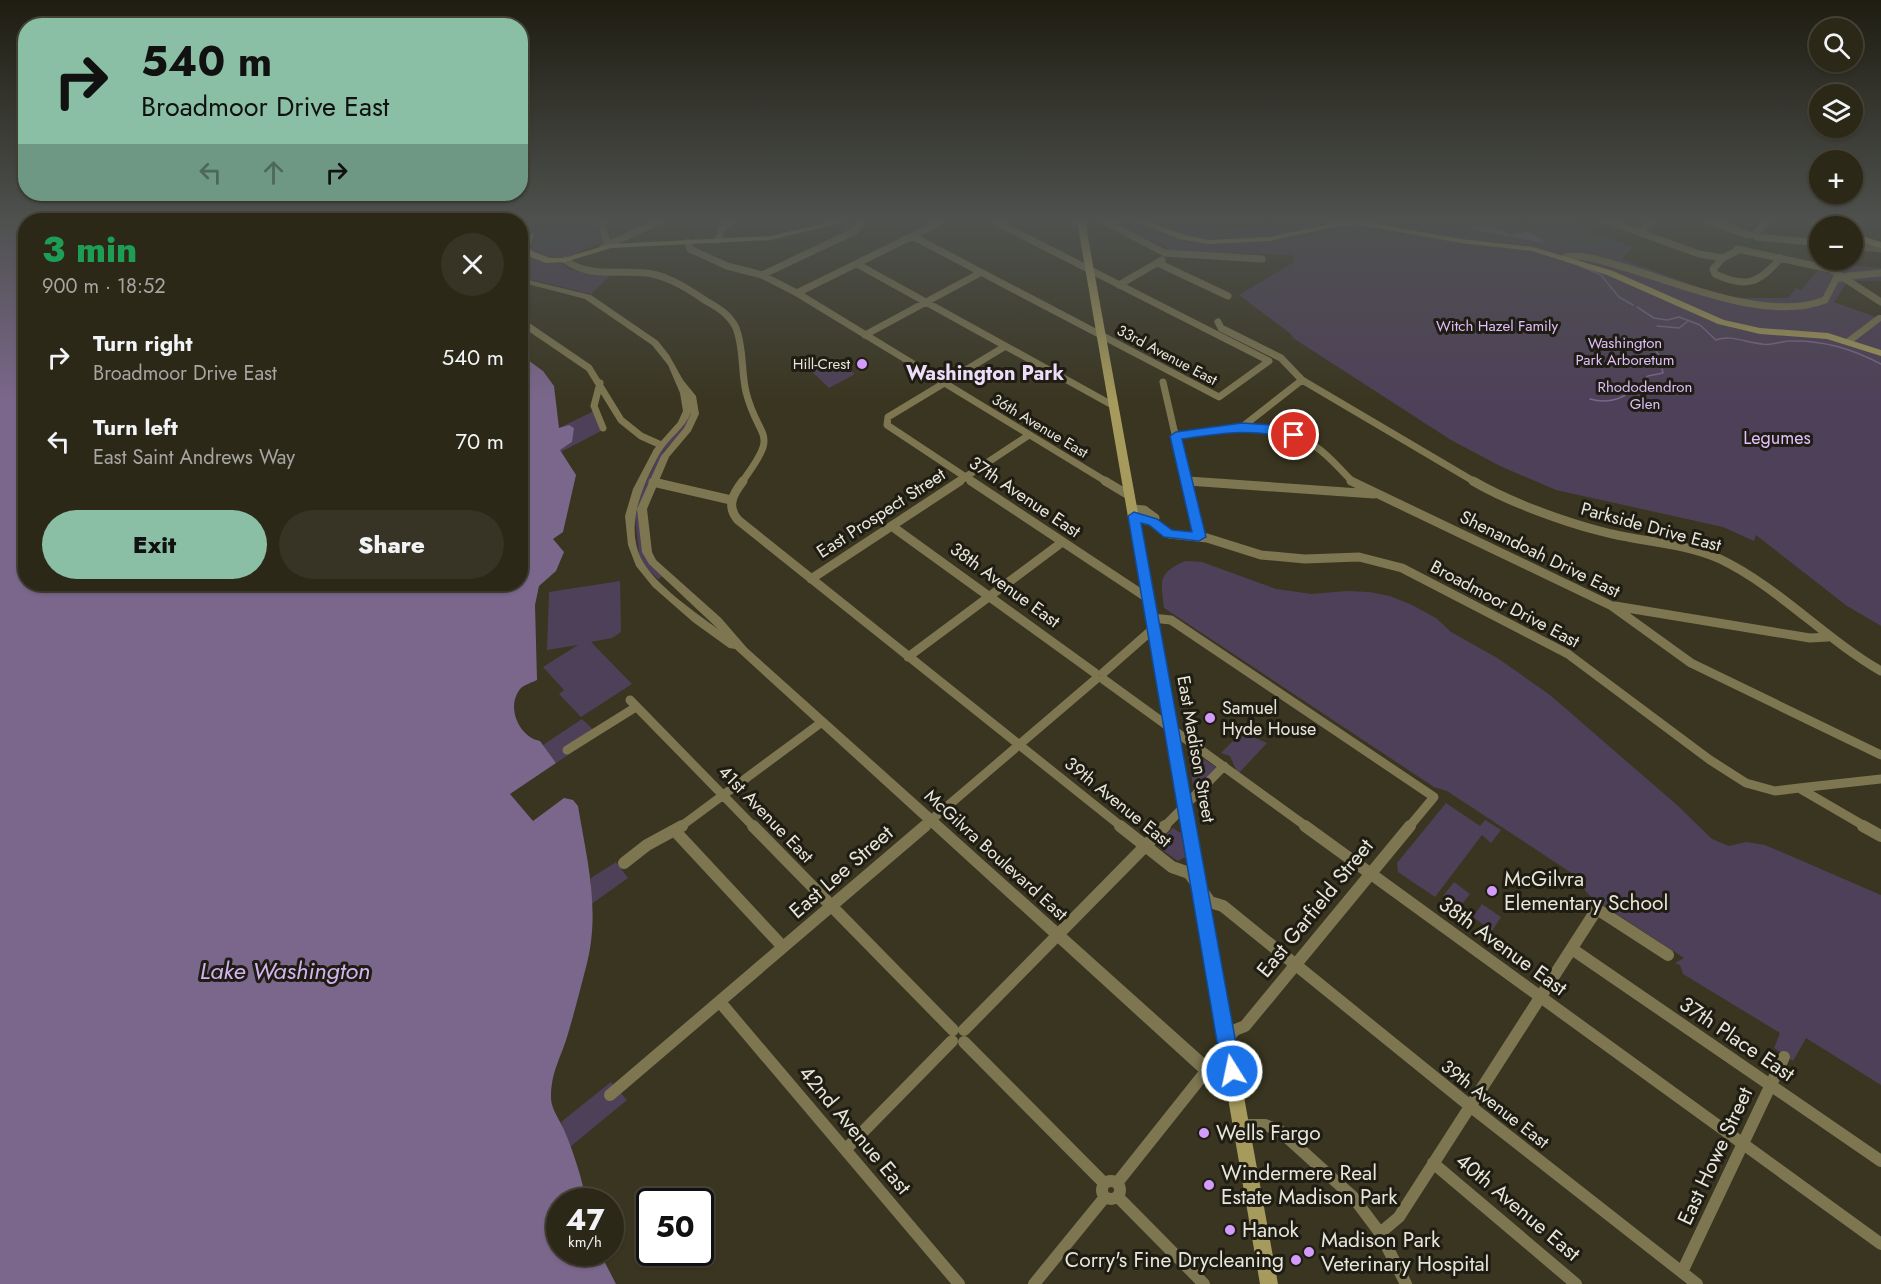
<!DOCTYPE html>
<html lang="en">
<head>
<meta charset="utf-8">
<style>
	:root { --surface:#2b2818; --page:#373425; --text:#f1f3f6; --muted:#a6a6a2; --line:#474437; --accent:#8abfa5 }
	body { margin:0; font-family:Jost,sans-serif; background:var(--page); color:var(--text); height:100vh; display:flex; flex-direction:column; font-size:22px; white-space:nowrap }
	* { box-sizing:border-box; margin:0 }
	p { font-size:20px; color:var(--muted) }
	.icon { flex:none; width:33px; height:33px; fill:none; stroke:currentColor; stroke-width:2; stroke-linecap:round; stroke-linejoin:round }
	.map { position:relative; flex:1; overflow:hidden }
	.panel { position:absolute; left:18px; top:213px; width:510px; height:378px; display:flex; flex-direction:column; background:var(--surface); border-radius:24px; box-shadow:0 2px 4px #0004,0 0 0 2px var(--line) }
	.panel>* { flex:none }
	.guide { position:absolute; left:18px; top:18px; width:510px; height:183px; border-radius:24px; box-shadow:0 2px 4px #0004,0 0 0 2px var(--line); background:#8abfa5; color:#111; overflow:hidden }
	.buttons { position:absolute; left:1809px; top:18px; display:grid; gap:12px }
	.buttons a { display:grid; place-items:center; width:54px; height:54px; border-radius:50%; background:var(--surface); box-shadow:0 2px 4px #0004,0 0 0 2px var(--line); font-size:30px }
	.speed { position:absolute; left:546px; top:1188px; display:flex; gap:12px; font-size:30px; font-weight:700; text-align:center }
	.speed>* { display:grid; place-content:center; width:78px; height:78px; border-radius:50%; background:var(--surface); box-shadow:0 2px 4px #0004,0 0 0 2px var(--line); line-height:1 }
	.speed small { font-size:15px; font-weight:400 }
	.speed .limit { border:3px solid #111; border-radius:9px; background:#fff; color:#111 }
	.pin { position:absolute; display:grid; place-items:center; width:51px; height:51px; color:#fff; margin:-26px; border:3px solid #fff; border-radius:50%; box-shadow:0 2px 6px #0007 }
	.me { position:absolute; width:66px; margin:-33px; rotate:350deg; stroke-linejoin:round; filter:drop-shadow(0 0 4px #0008) }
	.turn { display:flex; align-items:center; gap:21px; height:126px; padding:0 24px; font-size:27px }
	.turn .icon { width:78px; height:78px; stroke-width:2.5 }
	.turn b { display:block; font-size:42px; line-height:51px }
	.lanes { display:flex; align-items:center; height:57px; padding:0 24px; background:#0003; justify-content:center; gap:30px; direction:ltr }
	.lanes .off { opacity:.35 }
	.round { display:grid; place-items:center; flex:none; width:63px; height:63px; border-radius:32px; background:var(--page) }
	.headline { display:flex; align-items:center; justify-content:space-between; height:102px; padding:0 24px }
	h1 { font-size:36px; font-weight:800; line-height:45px; color:#1e9e55 }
	.button { display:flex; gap:12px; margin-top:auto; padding:12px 24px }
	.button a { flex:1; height:69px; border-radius:36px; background:var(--accent); color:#111; font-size:24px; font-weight:800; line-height:69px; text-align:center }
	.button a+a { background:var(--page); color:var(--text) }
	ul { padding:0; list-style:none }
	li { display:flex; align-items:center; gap:18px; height:84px; padding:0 24px }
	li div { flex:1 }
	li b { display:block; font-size:22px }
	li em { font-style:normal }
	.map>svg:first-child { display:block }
	.green { fill:#4e4059 }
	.water { fill:#7b678c }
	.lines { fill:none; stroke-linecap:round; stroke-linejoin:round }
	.stream { stroke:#7b678c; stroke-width:1.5 }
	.minor-far2 { stroke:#7d7651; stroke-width:7 }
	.minor-far1 { stroke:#7d7651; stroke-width:9 }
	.minor { stroke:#7d7651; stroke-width:12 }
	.tertiary { fill:#7d7651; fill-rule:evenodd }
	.secondary { fill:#a69b5d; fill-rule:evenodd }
	.primary { fill:#c5b766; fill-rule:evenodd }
	.minor-bridge { stroke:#7d7651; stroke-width:7 }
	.route { fill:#1a73e8; stroke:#114b97; stroke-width:1.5 }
	.poi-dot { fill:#d39cfc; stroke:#1e1c13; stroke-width:2 }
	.labels { text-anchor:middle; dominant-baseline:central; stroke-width:6; stroke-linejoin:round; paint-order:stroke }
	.far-park-label { font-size:15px; fill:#e1bffd; stroke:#1e1c13 }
	.far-street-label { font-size:15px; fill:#e8e6d9; stroke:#1e1c13 }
	.far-poi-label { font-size:15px; fill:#e8e6d9; stroke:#1e1c13; text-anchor:end }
	.park-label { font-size:18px; fill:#e1bffd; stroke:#1e1c13 }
	.street-label { font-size:18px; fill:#e8e6d9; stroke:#1e1c13 }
	.poi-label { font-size:18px; fill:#e8e6d9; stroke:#1e1c13; text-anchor:start }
	.far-district-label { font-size:20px; font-weight:bold; fill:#ecdef9; stroke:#1e1c13 }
	.near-street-label { font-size:21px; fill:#e8e6d9; stroke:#1e1c13 }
	.near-poi-label { font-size:21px; fill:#e8e6d9; stroke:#1e1c13; text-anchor:start }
	.near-water-label { font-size:24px; font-style:italic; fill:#d4b3f0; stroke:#1e1c13 }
</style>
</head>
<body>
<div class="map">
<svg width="1881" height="1284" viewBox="0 0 1881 1284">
	<rect width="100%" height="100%" fill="#393520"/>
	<!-- green -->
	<path class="green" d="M594,221L604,241L565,258L562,264L570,270L610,276L591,294L521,277L520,222Z
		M1109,221H1572L1589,227L1587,231L1633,247L1622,259L1727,298H1788L1796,288L1801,290L1824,263L1881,268V281H1848L1834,302L1881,319V626L1847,606L1756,535L1754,541L1723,527L1556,490L1500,466L1451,440L1293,338L1291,334L1239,295L1294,262L1292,255L1175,252Z
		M838,358L835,361L855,374L829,388L808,368L824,359L828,361Z
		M689,401L692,415L683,432L664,451L640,507L647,560L663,576L658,579L644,566L639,554L634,508L661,450L686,420Z
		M594,411L601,431L561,452L559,450L572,442L559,428Z
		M1185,561L1202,562L1276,589L1312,594L1347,591L1369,592L1390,596L1412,605L1436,618L1451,632L1499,659L1550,695L1677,805L1712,839L1729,846L1746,842L1765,845L1881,895V1085L1806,1038L1793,1061L1774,1048L1780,1033L1683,974L1680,965L1675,963L1684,958L1606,907L1589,895L1570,872L1447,791L1434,787L1164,608C1161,580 1157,574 1185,561Z
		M620,581L621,632L612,638L591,642L632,684L581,717L559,694L564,690L543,667L578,645L547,650L549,592Z
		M582,719L599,735L556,763L543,745Z
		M1248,726L1251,736L1267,743L1238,774L1230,756L1221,753Z
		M1187,747L1217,768L1194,792Z
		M1446,803L1480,826L1485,820L1501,830L1491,843L1482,835L1435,897L1398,872L1397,863Z
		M1173,828L1181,833L1185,857L1178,861L1158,847L1159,841Z
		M616,862L628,878L590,905L591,878Z
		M1454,882L1470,894L1459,908L1443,896Z
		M1482,904L1501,917L1492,931L1473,917Z
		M611,1082L627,1100L570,1147L561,1122Z"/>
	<!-- water -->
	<path class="water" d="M0,221H25L26,584H520L521,355L543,371L554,386L559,428L569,425L574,428L572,442L560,450L576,475L563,532L553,539L564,552L556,571L539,586L535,605L537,680C533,682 524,685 521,688C505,706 519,737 540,741L556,763L510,794L533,821L564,798L573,800L578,806C587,860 601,912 586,967C580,990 574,1014 567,1037C560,1060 551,1072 551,1098C551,1109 561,1122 565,1132C574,1154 582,1178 586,1201L560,1202V1252L600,1253L616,1284H0Z
		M1478,226C1492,228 1500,227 1510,236L1514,233L1531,232L1545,243L1467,229Z"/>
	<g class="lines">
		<!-- stream -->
		<path class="stream" d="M1580,266L1601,275L1619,297L1633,305
			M1637,307L1654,318L1667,320L1679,317L1700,325L1716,340C1730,334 1747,343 1762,344C1771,346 1781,341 1790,341C1824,340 1852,349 1881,364
			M1657,326L1679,328L1687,322
			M1653,347L1664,362L1661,366
			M1642,382L1648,376L1663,373L1662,369
			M1590,399C1608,404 1624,399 1637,386"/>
		<!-- minor-far2 -->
		<path class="minor-far2" d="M601,221L607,243
			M1104,221L1165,253
			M1608,221L1699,254L1723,258
			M1707,221L1749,235
			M1641,231L1653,221
			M1754,235L1768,221
			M912,236L1219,397L1269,361L994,221
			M1757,237L1820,243
			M718,240L721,230L733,221
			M688,242L690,249L727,266L762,275L797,293L1107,482
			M1852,246L1881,249
			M603,247L660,221
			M1739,250L1737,249L1830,269L1881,302
			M1739,250L1723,258L1713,269L1715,274C1747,289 1758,283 1781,258
			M1165,253L1262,259
			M1566,257C1585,254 1601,261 1620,266C1677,282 1767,323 1825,300L1836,279L1840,278
			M565,260C592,280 623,268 653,274C673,279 690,290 706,301C719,308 730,315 736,328C744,348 741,371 746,392C759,443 781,429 742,482
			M1158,263L1228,296
			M857,264L1114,406
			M762,275L855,231L862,221
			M1849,276L1881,273
			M1119,285L1162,260
			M797,293L937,224
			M520,321L589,368L621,420L641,436L661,445
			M1218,322L1221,328L1281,358L1302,380L1475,482
			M865,335L980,273
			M1163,382L1186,482
			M600,383L594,406L603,428
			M1242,427L1302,380
			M1176,436C1224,429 1272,419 1316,447C1330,456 1341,471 1353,482
			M1188,481L1202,482
			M958,482L1029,435
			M973,482L887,425L888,417L1004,347"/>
		<!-- minor-far1 -->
		<path class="minor-far1" d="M743,481C733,494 726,506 738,520L1122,827
			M971,481L1149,599
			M1105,481L1130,496
			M1186,481L1199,537
			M1188,481L1374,494
			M1351,481L1612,606L1691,663L1881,755
			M1473,481C1507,501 1561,521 1600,531C1639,542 1682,542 1720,559C1777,586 1825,639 1881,671
			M653,482L731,500
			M1132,509L1144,510L1155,518
			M1134,517L1153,522L1169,534L1207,538L1261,555L1305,559L1359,557L1402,568L1568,654L1710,760L1746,783L1775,791L1799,788L1866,827
			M893,527L1095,673
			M811,579L960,481
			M1615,606L1810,638L1828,637
			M1152,618L1171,620L1434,797L1409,827
			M908,657L1061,543
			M1103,673L1153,629
			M1103,679L1307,827
			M630,700L754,827
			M567,750L636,707
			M1799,788L1881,779
			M680,827L822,722
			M923,827L1096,679
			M1164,827L1224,766"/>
		<!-- minor -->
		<path class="minor" d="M753,826L953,1030
			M1120,826L1172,867L1189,873L1210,902L1223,906L1470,1106L1697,1284
			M1305,826L1881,1244
			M1863,826L1881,836
			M675,831L783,947
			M624,863L647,845L682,826
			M1572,949L1881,1161
			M720,1002L959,1284
			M964,1030L1165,826
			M1226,1040L1235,1030L1245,1026L1410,826
			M964,1042L1104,1183
			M610,1095L925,826
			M1242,1125H1265L1279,1130L1353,1197L1380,1233L1406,1284
			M846,1149L952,1041
			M1433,1163L1576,1284
			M1102 1190a9 9 0 1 1 18 0a9 9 0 1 1-18 0Z
			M1117,1183L1207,1070
			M1118,1197L1204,1284
			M1380,1233L1399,1217L1597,909L1668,955
			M1682,1272L1784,1057
			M1034,1284L1105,1197"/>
		<!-- tertiary -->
		<path class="tertiary" d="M520,278L591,295L658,341L669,355L683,380L696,396L699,414L691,431L669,457L647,509L652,552L656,560L721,618L747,648L1210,1063L1232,1064L1237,1066L1239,1071L1237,1076C1228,1080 1211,1079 1202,1075L735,649L729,648L693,622L653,587L636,566L628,545L625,516L633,489L654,449L678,422L683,411L680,393L668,365L652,345L585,299L520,282ZM691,413V414L684,428L661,456L637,509L642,552L649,564L718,629C696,613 656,585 643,562C623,526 643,485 660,453C669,438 684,429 691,413Z
			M1878,315H1881V321L1852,343H1846V339Z"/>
		<!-- secondary -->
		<path class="secondary" d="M835,221H849L770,240L611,248L565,262L546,263L528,256L520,249L525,238L520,237V233L533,234L534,236L528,248L534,252L550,258H564L610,244L770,236Z
			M1077,221H1085L1278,1284H1260Z
			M1134,221H1145L1185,235L1208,240L1269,237L1338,222L1360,221L1461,239L1533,247L1613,271L1724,320L1760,328L1828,333L1881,350V356L1827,339L1760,334L1718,324L1607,275L1532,251L1461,243L1359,225L1338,226L1269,241L1208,244L1180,239Z"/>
		<!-- primary -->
		<path class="primary" d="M1803,221H1816L1828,226L1820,227Z
			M1852,233L1881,242V248L1852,239Z"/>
		<!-- minor-bridge -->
		<path class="minor-bridge" d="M1840,278L1849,276"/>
	</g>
	<!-- sky -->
	<linearGradient id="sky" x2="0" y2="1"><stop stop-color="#1f1d12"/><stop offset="0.55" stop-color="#4e514e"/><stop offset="1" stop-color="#4e514e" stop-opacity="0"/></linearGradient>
	<rect width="1881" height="401" fill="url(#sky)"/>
	<!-- route -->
	<path class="route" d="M1242,423L1271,425L1299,435L1294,439C1253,428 1223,433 1182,439L1206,537L1199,541L1164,537L1149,525L1141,523L1241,1071L1238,1077L1232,1080L1225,1077L1222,1071L1128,516L1134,512L1157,519L1172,530L1192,532L1170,436L1176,432Z"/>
	<!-- markers -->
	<g class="poi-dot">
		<circle cx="862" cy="364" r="6"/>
		<circle cx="1210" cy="718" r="6"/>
		<circle cx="1492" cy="891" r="6"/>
		<circle cx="1204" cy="1133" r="6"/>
		<circle cx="1209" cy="1185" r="6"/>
		<circle cx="1230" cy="1230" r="6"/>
		<circle cx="1309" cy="1252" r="6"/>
		<circle cx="1296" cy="1260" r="6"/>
	</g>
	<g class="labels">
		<!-- far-park labels -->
		<g class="far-park-label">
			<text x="1497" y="326">Witch Hazel Family</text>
			<text x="1625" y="343">Washington<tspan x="1625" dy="17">Park Arboretum</tspan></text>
			<text x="1645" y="387">Rhododendron<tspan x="1645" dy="17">Glen</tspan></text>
		</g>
		<!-- far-street labels -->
		<g class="far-street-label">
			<text transform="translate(1167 355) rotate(28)">33rd Avenue East</text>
			<text transform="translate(1040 426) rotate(31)">36th Avenue East</text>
		</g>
		<!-- far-poi labels -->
		<g class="far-poi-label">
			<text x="850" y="364">Hill-Crest</text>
		</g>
		<!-- park labels -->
		<g class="park-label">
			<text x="1777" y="438">Legumes</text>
		</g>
		<!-- street labels -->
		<g class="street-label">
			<text transform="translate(1025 497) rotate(34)">37th Avenue East</text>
			<text transform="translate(881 513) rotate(-33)">East Prospect Street</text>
			<text transform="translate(1651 527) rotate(15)">Parkside Drive East</text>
			<text transform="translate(1540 554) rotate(26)">Shenandoah Drive East</text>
			<text transform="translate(1005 585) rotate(36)">38th Avenue East</text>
			<text transform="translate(1505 604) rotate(28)">Broadmoor Drive East</text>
			<text transform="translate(1196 749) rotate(80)">East Madison Street</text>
			<text transform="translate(1118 802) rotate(39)">39th Avenue East</text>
			<text transform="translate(766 814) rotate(46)">41st Avenue East</text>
			<text transform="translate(996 855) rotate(42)">McGilvra Boulevard East</text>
			<text transform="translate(1495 1104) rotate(38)">39th Avenue East</text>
		</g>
		<!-- poi labels -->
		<g class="poi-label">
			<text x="1222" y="708">Samuel<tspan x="1222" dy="21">Hyde House</tspan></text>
		</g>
		<!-- far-district labels -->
		<g class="far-district-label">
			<text x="985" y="373">Washington Park</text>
		</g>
		<!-- near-street labels -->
		<g class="near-street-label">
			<text transform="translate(841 872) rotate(-41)">East Lee Street</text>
			<text transform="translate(1315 908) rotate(-51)">East Garfield Street</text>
			<text transform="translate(1503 946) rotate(36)">38th Avenue East</text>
			<text transform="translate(1737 1039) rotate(34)">37th Place East</text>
			<text transform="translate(855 1130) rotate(50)">42nd Avenue East</text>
			<text transform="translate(1715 1156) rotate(-65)">East Howe Street</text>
			<text transform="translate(1518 1207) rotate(40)">40th Avenue East</text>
		</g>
		<!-- near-poi labels -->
		<g class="near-poi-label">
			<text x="1504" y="879">McGilvra<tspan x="1504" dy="24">Elementary School</tspan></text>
			<text x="1216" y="1133">Wells Fargo</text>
			<text x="1221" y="1173">Windermere Real<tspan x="1221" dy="24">Estate Madison Park</tspan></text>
			<text x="1242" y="1230">Hanok</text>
			<text x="1321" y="1240">Madison Park<tspan x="1321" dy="24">Veterinary Hospital</tspan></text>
			<text x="1284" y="1260" text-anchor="end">Corry's Fine Drycleaning</text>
		</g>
		<!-- near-water labels -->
		<g class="near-water-label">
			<text x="285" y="970">Lake Washington</text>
		</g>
	</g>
</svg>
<div class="buttons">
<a><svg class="icon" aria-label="search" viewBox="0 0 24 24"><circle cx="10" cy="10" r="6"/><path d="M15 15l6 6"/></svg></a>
<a><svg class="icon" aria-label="layers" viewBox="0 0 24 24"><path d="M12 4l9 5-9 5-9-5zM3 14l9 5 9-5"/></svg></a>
<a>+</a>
<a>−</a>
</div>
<div class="speed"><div>47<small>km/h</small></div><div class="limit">50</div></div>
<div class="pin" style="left:1294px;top:435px;background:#d93025"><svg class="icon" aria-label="arrive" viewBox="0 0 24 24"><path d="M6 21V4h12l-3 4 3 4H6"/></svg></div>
<svg class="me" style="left:1232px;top:1071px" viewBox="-20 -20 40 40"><circle r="17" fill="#1a73e8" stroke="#fff" stroke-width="3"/><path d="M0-11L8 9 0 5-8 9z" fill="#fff"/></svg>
<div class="guide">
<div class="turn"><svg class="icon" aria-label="right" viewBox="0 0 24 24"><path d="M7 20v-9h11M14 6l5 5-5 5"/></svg><div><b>540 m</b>Broadmoor Drive East</div></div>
<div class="lanes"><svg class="icon off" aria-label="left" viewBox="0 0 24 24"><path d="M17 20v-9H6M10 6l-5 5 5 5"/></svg><svg class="icon off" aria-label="ahead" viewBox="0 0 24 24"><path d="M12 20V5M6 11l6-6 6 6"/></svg><svg class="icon" aria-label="right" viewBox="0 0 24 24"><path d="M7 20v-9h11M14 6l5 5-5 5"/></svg></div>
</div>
<section class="panel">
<div class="headline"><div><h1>3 min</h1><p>900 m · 18:52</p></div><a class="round"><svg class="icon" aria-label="close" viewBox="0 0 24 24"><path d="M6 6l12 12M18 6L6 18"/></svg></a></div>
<ul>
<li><svg class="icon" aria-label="right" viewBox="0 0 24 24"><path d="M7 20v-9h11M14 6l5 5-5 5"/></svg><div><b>Turn right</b><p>Broadmoor Drive East</p></div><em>540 m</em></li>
<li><svg class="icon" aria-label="left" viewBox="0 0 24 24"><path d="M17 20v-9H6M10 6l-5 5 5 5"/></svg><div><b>Turn left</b><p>East Saint Andrews Way</p></div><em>70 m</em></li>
</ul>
<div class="button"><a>Exit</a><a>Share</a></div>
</section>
</div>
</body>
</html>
